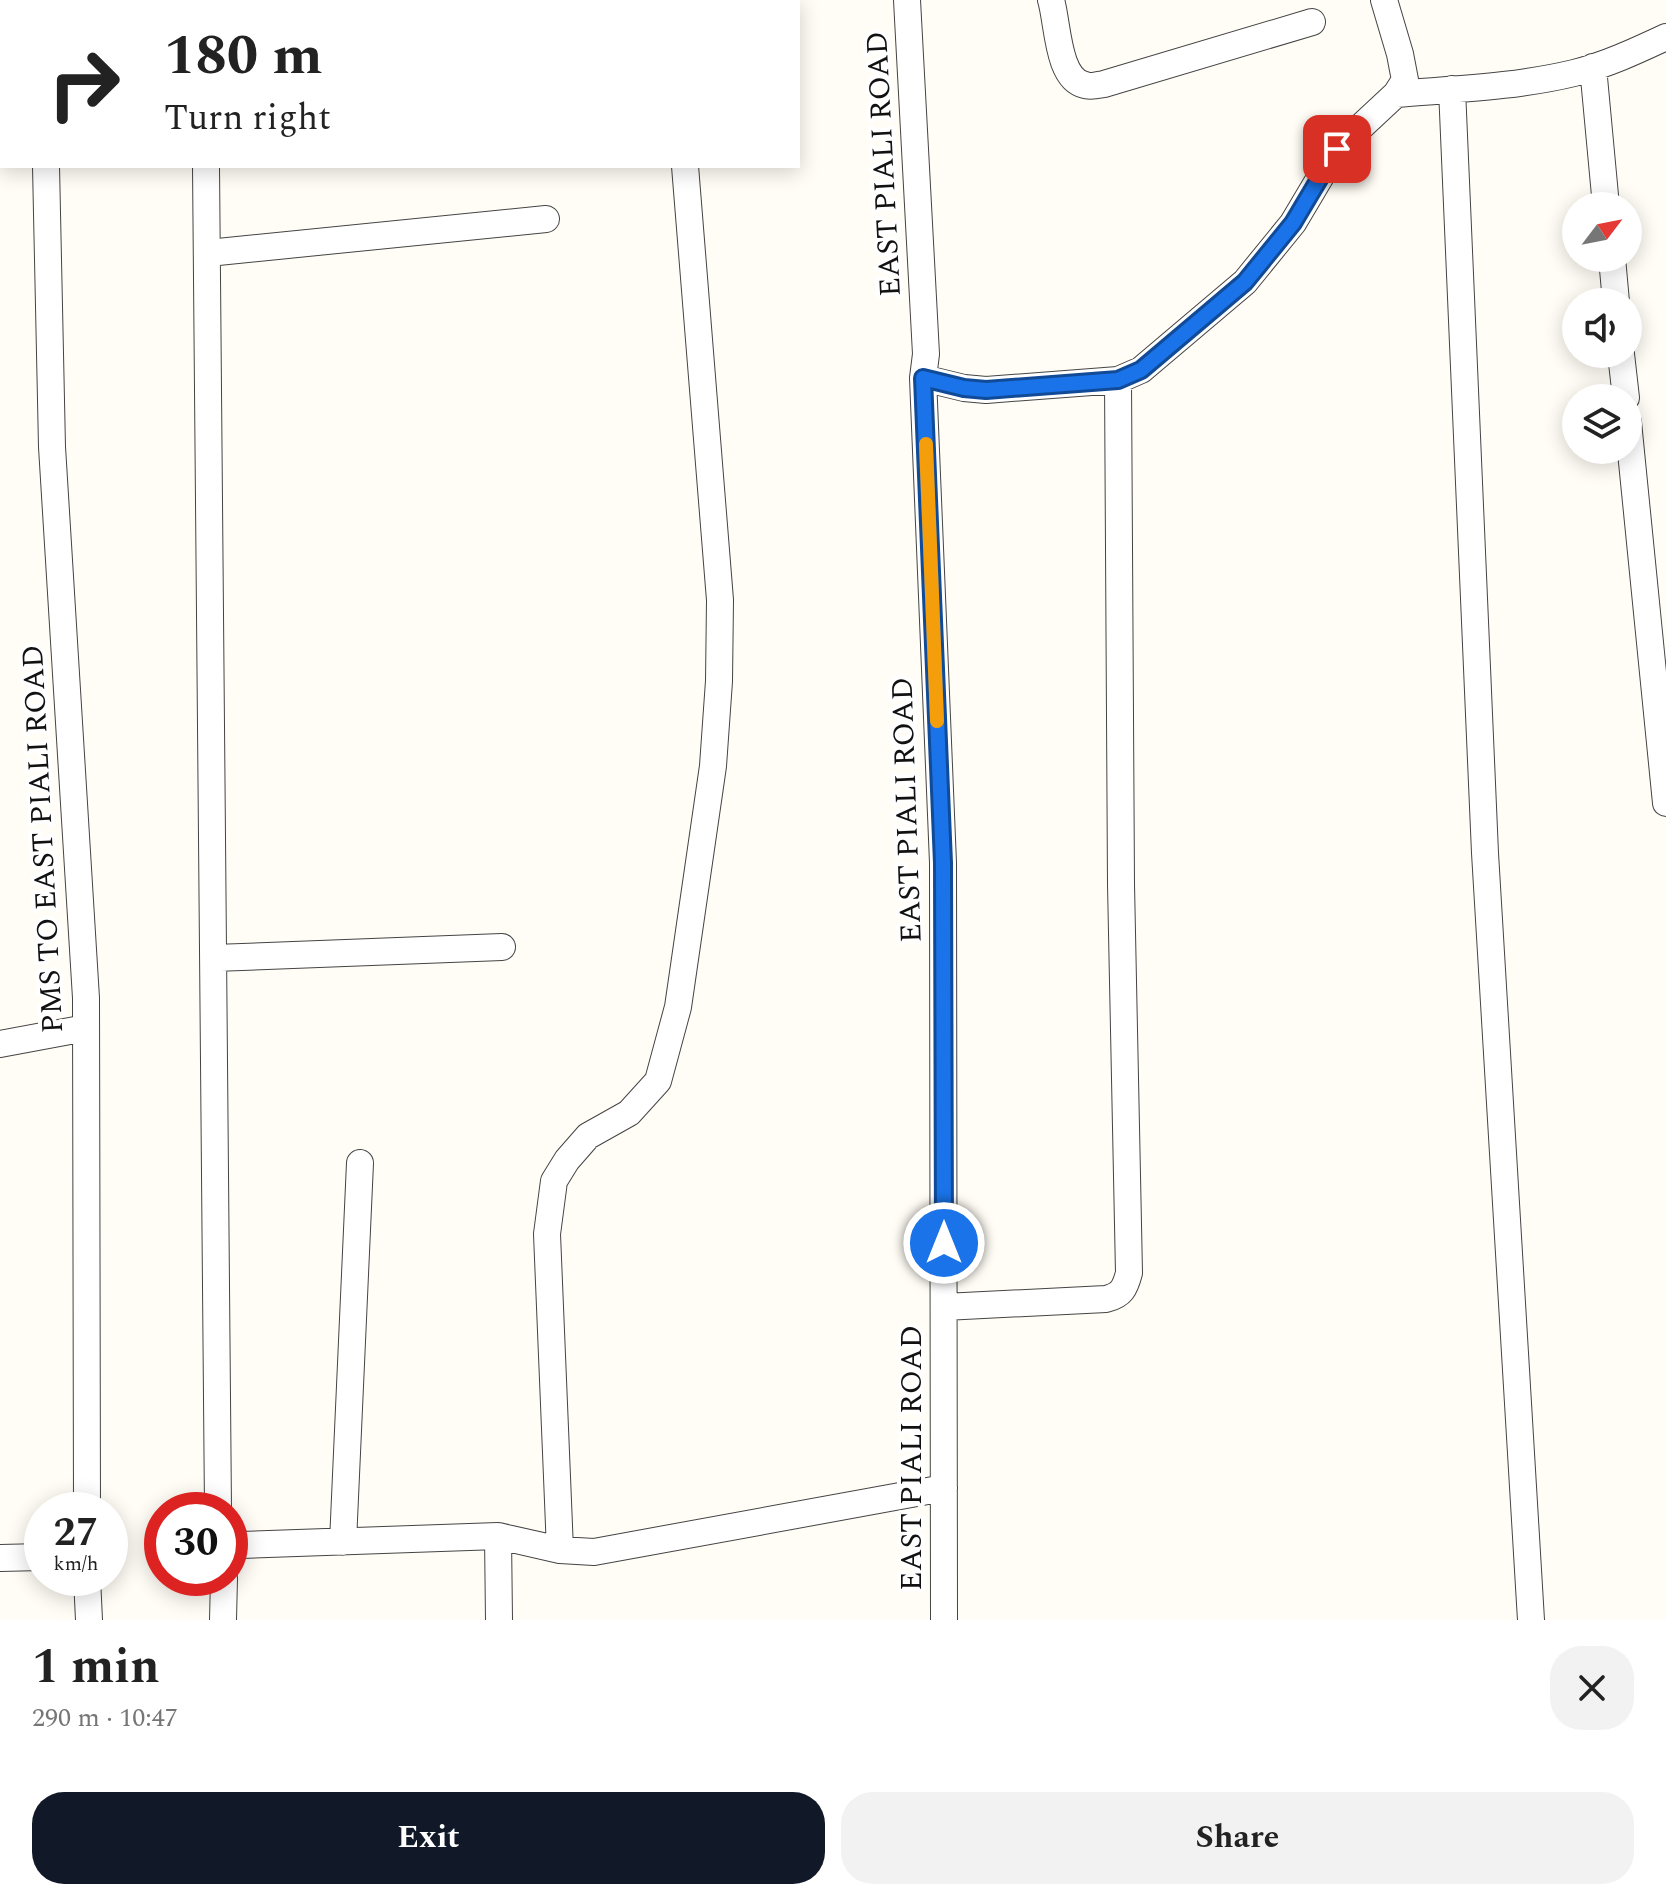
<!DOCTYPE html>
<html lang="en">
<head>
<meta charset="utf-8">
<style>
	:root { --surface:#fff; --page:#f2f2f2; --text:#222; --muted:#767676; --accent:#111827 }
	body { margin:0; font-family:Spectral,serif; background:var(--page); color:var(--text); height:100vh; display:flex; flex-direction:column; font-size:30px; white-space:nowrap }
	* { box-sizing:border-box; margin:0 }
	p { font-size:26px; color:var(--muted) }
	.icon { flex:none; width:44px; height:44px; fill:none; stroke:currentColor; stroke-width:2; stroke-linecap:round; stroke-linejoin:round }
	.map { position:relative; height:1620px; overflow:hidden }
	.side { display:flex; flex-direction:column; background:var(--surface); flex:1 }
	.side>* { flex:none }
	.hud { position:absolute; left:0px; top:0px; width:800px; height:168px; box-shadow:0 4px 20px #0003; background:#fff; color:var(--text); overflow:hidden }
	.needle { width:52px; rotate:58deg }
	.buttons { position:absolute; left:1562px; top:192px; display:grid; gap:16px }
	.buttons a { display:grid; place-items:center; width:80px; height:80px; border-radius:50%; background:var(--surface); box-shadow:0 4px 20px #0003; font-size:40px }
	.speed { position:absolute; left:24px; top:1492px; display:flex; gap:16px; font-size:40px; font-weight:700; text-align:center }
	.speed>* { display:grid; place-content:center; width:104px; height:104px; border-radius:50%; background:var(--surface); box-shadow:0 4px 20px #0003; line-height:1 }
	.speed small { font-size:20px; font-weight:400 }
	.speed .limit { border:12px solid #d22; background:#fff; color:#111 }
	.pin { position:absolute; display:grid; place-items:center; width:68px; height:68px; color:#fff; margin:-34px; border-radius:16px; box-shadow:0 4px 12px #0006 }
	.me { position:absolute; width:88px; margin:-44px; rotate:0deg; stroke-linejoin:round; filter:drop-shadow(0 0 6px #0008) }
	.turn { display:flex; align-items:center; gap:28px; height:168px; padding:0 32px; font-size:36px }
	.turn .icon { width:104px; height:104px; stroke-width:2.5 }
	.turn b { display:block; font-size:56px; line-height:68px }
	.round { display:grid; place-items:center; flex:none; width:84px; height:84px; border-radius:32px; background:var(--page) }
	.overview { display:flex; align-items:center; justify-content:space-between; height:136px; padding:0 32px }
	h1 { font-size:48px; font-weight:700; line-height:60px }
	.action { display:flex; gap:16px; margin-top:auto; padding:16px 32px }
	.action a { flex:1; height:92px; border-radius:32px; background:var(--accent); color:#fff; font-size:32px; font-weight:700; line-height:92px; text-align:center }
	.action a+a { background:var(--page); color:var(--text) }
	.map>svg:first-child { display:block }
	.lines { fill:none; stroke-linecap:round; stroke-linejoin:round }
	.minor-casing { stroke:#444; stroke-width:28 }
	.minor { stroke:#fff; stroke-width:26 }
	.route-casing { stroke:#114b97; stroke-width:20 }
	.route { stroke:#1a73e8; stroke-width:14 }
	.slow { stroke:#f59e0b; stroke-width:14 }
	.labels { text-anchor:middle; dominant-baseline:central; stroke-width:8; stroke-linejoin:round; paint-order:stroke }
	.street-label { font-size:30px; fill:#111; stroke:#fff }
</style>
</head>
<body>
<div class="map">
<svg width="1666" height="1620" viewBox="0 0 1666 1620">
	<rect width="100%" height="100%" fill="#fffdf5"/>
	<g class="lines">
		<defs>
			<path id="minor" d="M204,0V2
				M672,0V2
				M747,0V2
				M907,0L926,354L923,378L943,863L944,1620
				M1051,0C1058,23 1057,79 1085,85C1090,87 1098,85 1104,84L1312,22
				M47,2V0
				M1593,67L1606,206
				M1452,89L1485,853L1531,1620
				M1396,94C1455,89 1516,87 1574,73C1606,65 1636,51 1666,37
				M46,166L52,447L86,998L87,1510
				M206,166L218,1510
				M208,253L546,219
				M1612,258L1616,302
				M1621,354L1626,398
				M923,378L964,388L986,390L1118,380L1141,370L1245,282L1293,223L1337,149L1396,94L1405,80L1400,54L1384,0
				M1628,422L1666,803
				M214,958L502,947
				M0,1044L86,1028
				M944,1307L1106,1299C1122,1295 1125,1288 1129,1273L1121,884L1118,380
				M230,1534L241,1545L498,1536L560,1550L594,1552L944,1488
				M498,1536L499,1620
				M343,1542L360,1163
				M560,1550L547,1234L554,1181L567,1160L588,1136L629,1113L658,1081L678,1007L713,766L719,681L720,600L685,166
				M0,1558L42,1557
				M87,1578L89,1620
				M223,1620L224,1578"/>
		</defs>
		<!-- minor casing -->
		<use href="#minor" class="minor-casing"/>
		<!-- minor -->
		<use href="#minor" class="minor"/>
	</g>
	<g class="lines">
		<defs>
			<path id="route" d="M944,1243L943,863L923,378L964,388L986,390L1118,380L1141,370L1245,282L1293,223L1337,149"/>
		</defs>
		<!-- route casing -->
		<use href="#route" class="route-casing"/>
		<!-- route -->
		<use href="#route" class="route"/>
		<!-- slow -->
		<path class="slow" d="M926,444L937,721"/>
	</g>
	<g class="labels">
		<!-- street labels -->
		<g class="street-label">
			<text transform="translate(884 164) rotate(-93)">EAST PIALI ROAD</text>
			<text transform="translate(907 810) rotate(-92)">EAST PIALI ROAD</text>
			<text transform="translate(43 839) rotate(-93)">PMS TO EAST PIALI ROAD</text>
			<text transform="translate(912 1458) rotate(-90)">EAST PIALI ROAD</text>
		</g>
	</g>
</svg>
<div class="buttons">
<a><svg class="needle" viewBox="-14 -14 28 28"><path d="M0-13l5 13h-10z" fill="#e53935"/><path d="M0 13l5-13h-10z" fill="#767676"/></svg></a>
<a><svg class="icon" aria-label="sound" viewBox="0 0 24 24"><path d="M4 9h4l5-4v14l-5-4H4zM17 9q2 3 0 6"/></svg></a>
<a><svg class="icon" aria-label="layers" viewBox="0 0 24 24"><path d="M12 4l9 5-9 5-9-5zM3 14l9 5 9-5"/></svg></a>
</div>
<div class="speed"><div>27<small>km/h</small></div><div class="limit">30</div></div>
<div class="pin" style="left:1337px;top:149px;background:#d93025"><svg class="icon" aria-label="arrive" viewBox="0 0 24 24"><path d="M6 21V4h12l-3 4 3 4H6"/></svg></div>
<svg class="me" style="left:944px;top:1243px" viewBox="-20 -20 40 40"><circle r="17" fill="#1a73e8" stroke="#fff" stroke-width="3"/><path d="M0-11L8 9 0 5-8 9z" fill="#fff"/></svg>
<div class="hud">
<div class="turn"><svg class="icon" aria-label="right" viewBox="0 0 24 24"><path d="M7 20v-9h11M14 6l5 5-5 5"/></svg><div><b>180 m</b>Turn right</div></div>
</div>
</div>
<section class="side">
<div class="overview"><div><h1>1 min</h1><p>290 m · 10:47</p></div><a class="round"><svg class="icon" aria-label="close" viewBox="0 0 24 24"><path d="M6 6l12 12M18 6L6 18"/></svg></a></div>
<div class="action"><a>Exit</a><a>Share</a></div>
</section>
</body>
</html>
